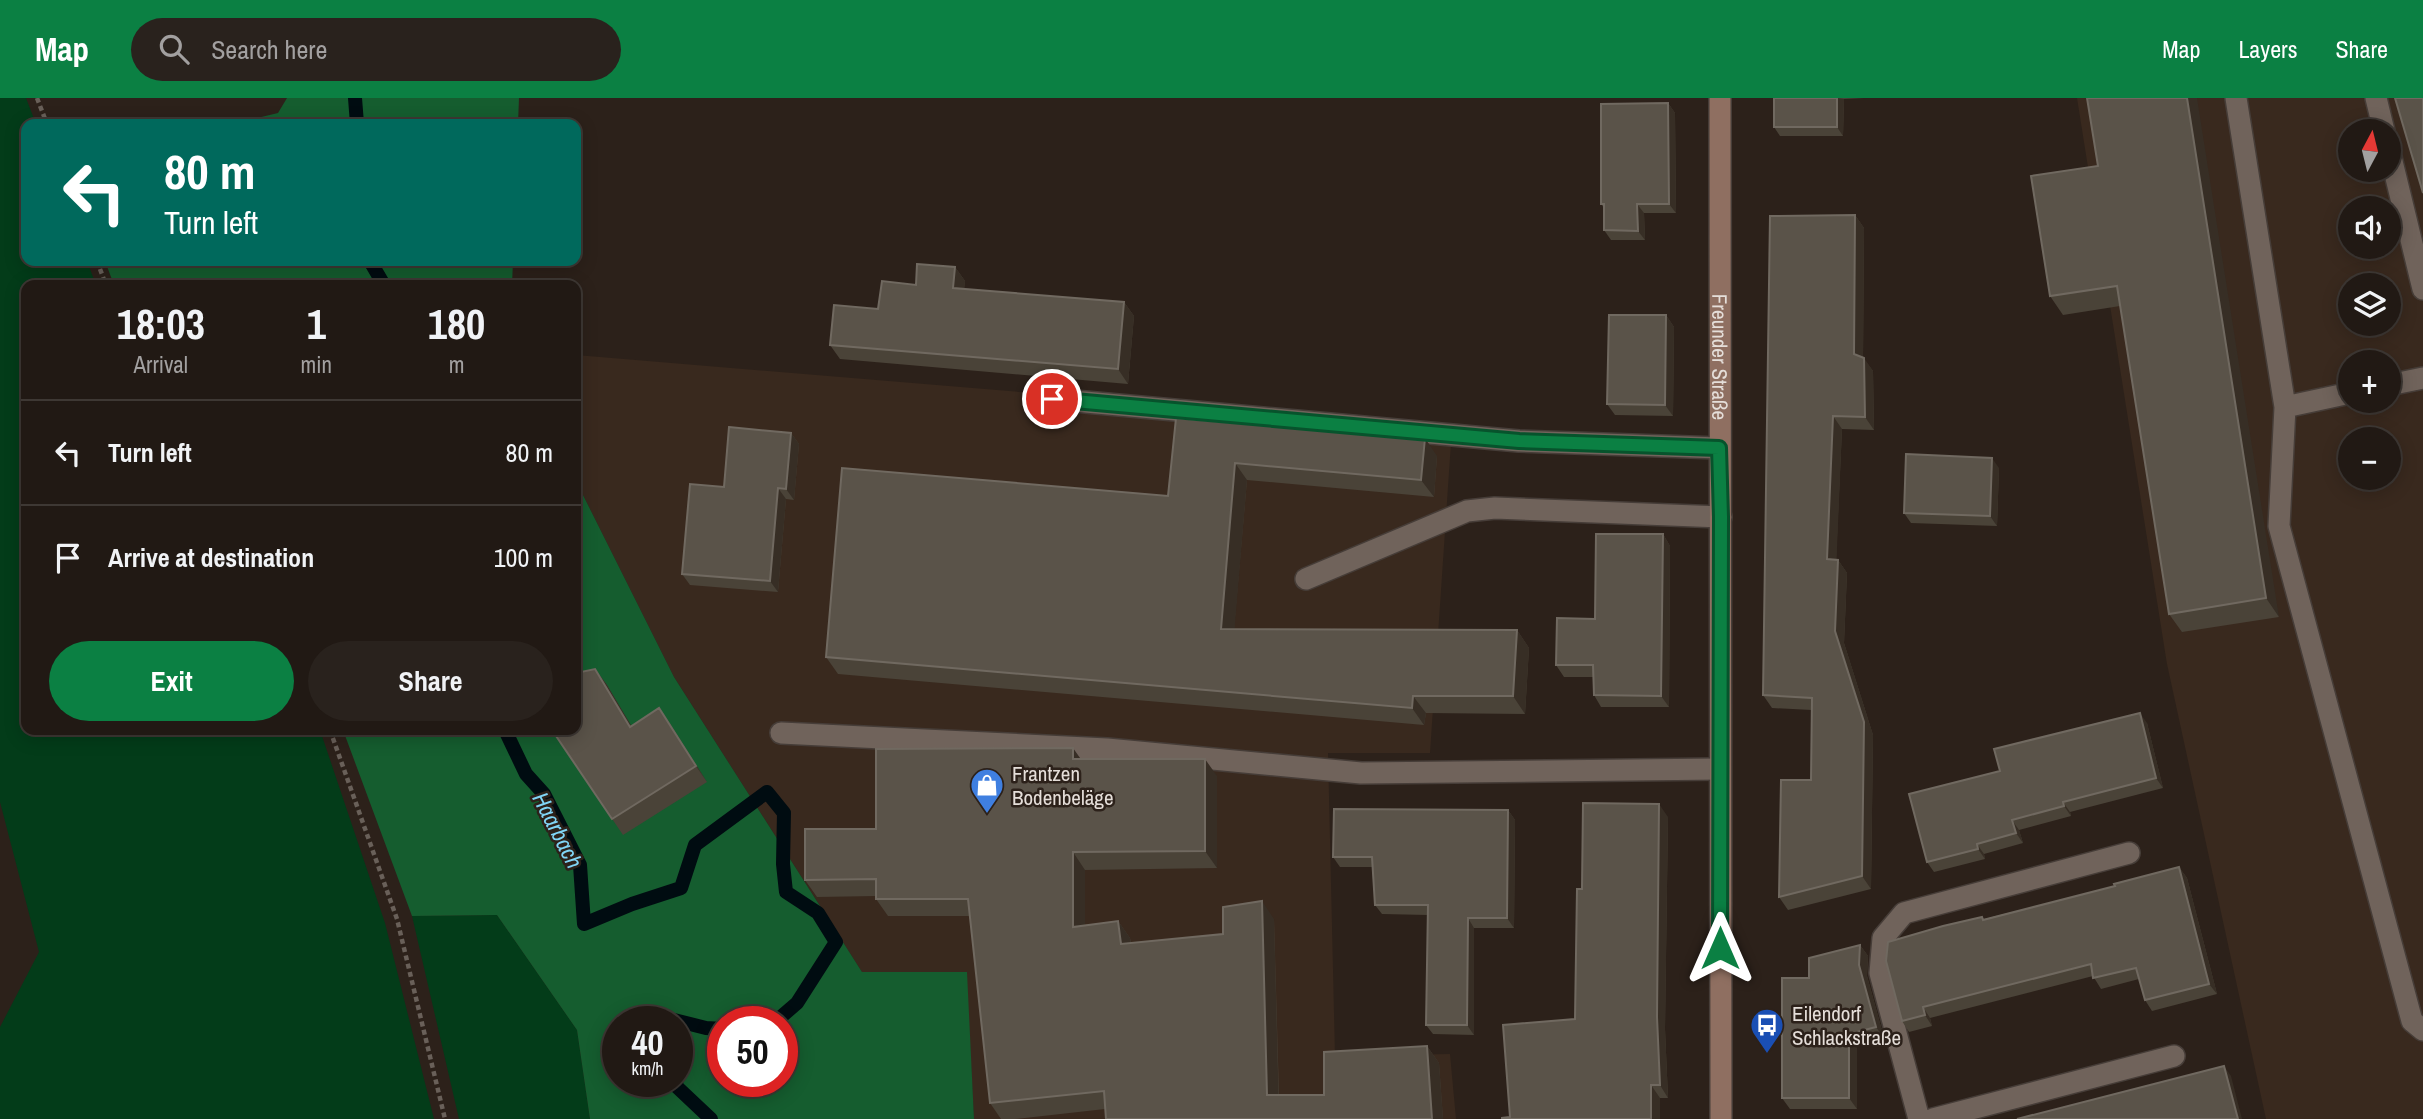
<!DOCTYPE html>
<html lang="en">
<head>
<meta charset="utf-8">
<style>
	:root { --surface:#211914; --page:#29221d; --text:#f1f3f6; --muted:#a2a0a0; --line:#3e3834; --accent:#0b8043 }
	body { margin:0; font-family:"Archivo Narrow",sans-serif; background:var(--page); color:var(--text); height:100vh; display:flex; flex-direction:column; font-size:26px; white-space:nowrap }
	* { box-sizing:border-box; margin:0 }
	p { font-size:23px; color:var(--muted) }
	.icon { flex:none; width:38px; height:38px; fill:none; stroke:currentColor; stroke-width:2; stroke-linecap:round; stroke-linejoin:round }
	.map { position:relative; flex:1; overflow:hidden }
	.panel { position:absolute; left:21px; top:182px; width:560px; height:455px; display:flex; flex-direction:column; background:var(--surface); border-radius:14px; box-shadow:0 4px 18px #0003,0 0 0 2px var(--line) }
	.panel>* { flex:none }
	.hud { position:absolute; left:21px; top:21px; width:560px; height:147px; border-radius:14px; box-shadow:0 4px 18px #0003,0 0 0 2px var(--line); background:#00695c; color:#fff; overflow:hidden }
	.needle { width:46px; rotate:7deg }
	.controls { position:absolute; left:2338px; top:21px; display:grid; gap:14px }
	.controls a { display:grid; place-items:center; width:63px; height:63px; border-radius:50%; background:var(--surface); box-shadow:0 4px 18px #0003,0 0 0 2px var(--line); font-size:35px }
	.speed { position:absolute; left:602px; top:908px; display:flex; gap:14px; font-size:35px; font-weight:700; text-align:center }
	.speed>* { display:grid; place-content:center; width:91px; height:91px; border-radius:50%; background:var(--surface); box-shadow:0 4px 18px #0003,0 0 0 2px var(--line); line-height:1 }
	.speed small { font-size:18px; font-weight:400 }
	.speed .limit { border:10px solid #d22; background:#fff; color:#111 }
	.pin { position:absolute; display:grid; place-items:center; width:60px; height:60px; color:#fff; margin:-30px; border:4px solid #fff; border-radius:50%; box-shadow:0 2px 7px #0007 }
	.me { position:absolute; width:77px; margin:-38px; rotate:0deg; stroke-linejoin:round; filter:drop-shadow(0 0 5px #0008) }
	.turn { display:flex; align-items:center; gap:24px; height:147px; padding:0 28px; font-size:32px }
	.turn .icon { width:91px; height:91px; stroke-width:2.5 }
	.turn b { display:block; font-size:49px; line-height:60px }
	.eta { display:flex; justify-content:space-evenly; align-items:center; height:119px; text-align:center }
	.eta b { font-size:42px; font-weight:700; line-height:49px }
	.button { display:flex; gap:14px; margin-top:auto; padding:14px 28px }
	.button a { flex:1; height:80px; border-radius:42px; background:var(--accent); color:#fff; font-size:28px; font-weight:700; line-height:80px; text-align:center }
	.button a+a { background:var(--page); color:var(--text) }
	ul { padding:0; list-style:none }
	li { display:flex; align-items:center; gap:21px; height:105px; padding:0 28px; border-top:2px solid var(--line) }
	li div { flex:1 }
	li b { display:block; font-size:26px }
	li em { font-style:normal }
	header { display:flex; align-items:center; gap:42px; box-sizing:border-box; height:98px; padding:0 35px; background:var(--accent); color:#fff }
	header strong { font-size:33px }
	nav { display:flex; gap:38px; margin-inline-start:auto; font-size:24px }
	.search { width:490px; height:63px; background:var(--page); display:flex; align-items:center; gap:18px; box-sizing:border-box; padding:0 24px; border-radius:38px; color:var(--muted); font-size:26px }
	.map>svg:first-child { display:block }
	.built { fill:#39291e; fill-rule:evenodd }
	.green { fill:#033c19 }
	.forest { fill:#155d2f; fill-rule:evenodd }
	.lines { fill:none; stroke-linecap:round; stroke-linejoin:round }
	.stream { stroke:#000c11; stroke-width:14 }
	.lane-casing { stroke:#463d38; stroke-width:24 }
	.street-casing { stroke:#463d38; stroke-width:24 }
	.secondary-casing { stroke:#463d38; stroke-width:24 }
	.path { stroke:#696059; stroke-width:4.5; stroke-dasharray:5 3.5; stroke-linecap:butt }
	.lane { stroke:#70635b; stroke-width:21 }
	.street { stroke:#70635b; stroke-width:21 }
	.secondary { stroke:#8f6f61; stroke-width:21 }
	.wall { fill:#4a4338 }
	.shaded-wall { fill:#372e25 }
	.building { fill:#5a5349; stroke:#706960; stroke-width:2 }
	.route-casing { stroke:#07532c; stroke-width:18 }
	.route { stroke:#0b8043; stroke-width:12 }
	.labels { text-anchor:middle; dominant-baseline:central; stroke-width:5; stroke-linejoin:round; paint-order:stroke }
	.street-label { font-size:21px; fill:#e5ded9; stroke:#2c211a }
	.poi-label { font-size:21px; fill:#e5ded9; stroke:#2c211a; text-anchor:start }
	.water-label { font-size:23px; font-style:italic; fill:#80d5f6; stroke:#2c211a }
</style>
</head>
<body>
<header>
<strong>Map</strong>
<div class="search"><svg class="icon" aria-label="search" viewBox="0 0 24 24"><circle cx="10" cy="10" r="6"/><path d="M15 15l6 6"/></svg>Search here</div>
<nav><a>Map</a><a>Layers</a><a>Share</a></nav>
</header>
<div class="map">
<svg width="2423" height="1021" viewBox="0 0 2423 1021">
	<rect width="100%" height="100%" fill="#2c211a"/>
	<!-- built -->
	<path class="built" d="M2077,0H2423V1021H2266L2167,566ZM2350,33H2389V72H2350ZM2350,110H2389V149H2350ZM2350,187H2389V226H2350ZM2350,264H2389V303H2350ZM2350,341H2389V380H2350Z
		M576,257L1452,330L1430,655H1328L1335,958L1450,956L1456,1021H974L966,874H862L674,579L576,383Z"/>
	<!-- green -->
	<path class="green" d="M0,0H26L36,26H26V163H87L96,187H26V632H320L385,825L434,1021H0V929L39,854L0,704Z
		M497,817L577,932L590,1021H459L412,818Z"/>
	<!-- forest -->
	<path class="forest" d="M287,0H519L518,26H233L278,15Z
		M105,163H513L512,187H114Z
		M576,383L674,579L862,874H967L974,1021H590L577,932L497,817L412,818L343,632H576ZM618,924H677V984H618ZM723,924H782V984H723Z"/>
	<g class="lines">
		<!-- stream -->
		<path class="stream" d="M355,0L357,26
			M370,163L384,187
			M505,632L526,676L544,696L580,767L584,826L632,806L681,790L695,747L767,694L784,715L783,766L786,794L818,815L836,844L797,905L775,924
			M674,924V922L706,930L723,931
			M676,984L677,989L711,1021"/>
		<defs>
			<path id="lane" d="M2236,0L2285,309L2350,295
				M2376,0L2384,33
				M2389,51L2423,191
				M2389,287L2423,280
				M1052,301L1519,343L1719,350
				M2285,309L2279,428L2412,923L2423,932
				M1306,481L1467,413L1495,410L1721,419
				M781,635L1107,651L1361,675L1719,671"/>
			<path id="street" d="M1919,1021L1880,875L1883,840L1904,815L2129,755
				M1933,1021L2174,958"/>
			<g id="secondary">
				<path id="s1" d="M1720,0L1721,1021"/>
			</g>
		</defs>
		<!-- lane casing -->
		<use href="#lane" class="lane-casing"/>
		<!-- street casing -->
		<use href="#street" class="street-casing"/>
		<!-- secondary casing -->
		<use href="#secondary" class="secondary-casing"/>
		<!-- path -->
		<path class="path" d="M37,0L47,26
			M97,163L106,187
			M330,632L397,821L445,1021"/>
		<!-- lane -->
		<use href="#lane" class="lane"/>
		<!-- street -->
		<use href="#street" class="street"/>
		<!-- secondary -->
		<use href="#secondary" class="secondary"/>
	</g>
	<!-- wall -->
	<path class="wall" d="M1774,0H1864L1844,1L1843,38H1780L1774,29Z
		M1668,5L1675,15L1676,115H1644L1645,142H1611L1604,132V110L1601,106Z
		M2098,68L2279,519L2182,534L2169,516L2120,208L2063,217L2050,198Z
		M1855,117L1864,130L1863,260L1873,273L1874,332L1842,331L1836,462H1838L1847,475L1844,545L1873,637L1871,791L1788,812L1779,799L1811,682L1812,612L1772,610L1763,597Z
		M955,169L965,183L964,191L1124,204L1134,218L1128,286L840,261L830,247L916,187Z
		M1666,217L1674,229L1673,318L1615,317L1607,306Z
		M1176,320L1437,358L1434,399L1247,382L1234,531L1517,532L1529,550L1525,616L1426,615L1424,627L838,576L826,559L1168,398Z
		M791,335L799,346L794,402L786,401L778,494L690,487L682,476Z
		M1999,370L1997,428L1911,425L1904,415Z
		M1663,436L1670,448L1669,609H1601L1594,597V579H1564L1556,567Z
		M595,571L607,587L631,628L670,626L707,684L623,737L552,632Z
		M2147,625L2163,690L2070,714L2071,718L2019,732L2023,745L1984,756L1985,761L1934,774L1927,764L2000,673Z
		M1080,661L1217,678V770L1085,772V827L1118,823L1130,840L1131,845L1223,836L1274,821L1279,997H1324L1427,948L1439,965L1443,1021H1106L1105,1011L1015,1021H1001L990,1005L970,818H888L876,801V798L817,799L805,782L876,731Z
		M1508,712L1515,722L1514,830H1474V937L1433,936L1426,927L1428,817L1382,816L1375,807L1372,769H1340L1333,759Z
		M1668,719L1665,931L1668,1000H1660V1021H1502L1510,1019L1575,921L1582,791Z
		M2179,769L2187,780L2217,896L2152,913L2145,902L2139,881L2101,891L2093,878L1930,920L1932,928L1909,934L1902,923L1984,821L2115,788Z
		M1860,847L1868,858L1867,878L1884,940L1857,947V1011H1790L1782,1000L1809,880Z"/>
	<!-- shaded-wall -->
	<path class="shaded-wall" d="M1837,0L1844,1L1843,38L1837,29Z
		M2187,0H2197L2279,519L2266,500Z
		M1668,5L1675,15L1676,115L1669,106Z
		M1637,106L1644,115L1645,142L1638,133Z
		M1855,117L1864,130L1863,268L1854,256Z
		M955,169L965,183L963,204L953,190Z
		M1124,204L1134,218L1128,286L1118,271Z
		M1666,217L1674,229L1673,318L1665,307Z
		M1864,260L1873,273L1874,332L1865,319Z
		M1833,318L1842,331L1836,474L1827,461Z
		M791,335L799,346L794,402L786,391Z
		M1425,340L1437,358L1434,399L1421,382Z
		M1992,360L1999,370L1997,428L1990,418Z
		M1235,365L1247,382L1233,549L1221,531Z
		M778,390L786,401L778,494L770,483Z
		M1663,436L1670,448L1669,609L1661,598Z
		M1838,462L1847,475L1844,545L1873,637L1871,791L1862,778L1835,533Z
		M1517,532L1529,550L1525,616L1513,598Z
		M595,571L607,587L641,644L630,629Z
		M1413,598L1426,615L1424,627L1412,610Z
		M659,610L670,626L707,684L696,668Z
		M2140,615L2147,625L2163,690L2156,680Z
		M1073,650L1085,667L1073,661Z
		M1205,661L1217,678V770L1205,753Z
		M2063,704L2070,714L2071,718L2064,708Z
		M1659,706L1668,719L1665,931L1668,1000L1660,987L1657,919Z
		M1508,712L1515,722L1514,830L1507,820Z
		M2012,722L2019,732L2023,745L2016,735Z
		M1977,746L1984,756L1985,761L1978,751Z
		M1073,754L1085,772V846L1073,829Z
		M2179,769L2187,780L2217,896L2209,886Z
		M1262,803L1274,821L1279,1015L1267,997Z
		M1468,820L1474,830V937L1467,927Z
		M1118,823L1130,840L1133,864L1121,846Z
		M1860,847L1868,858L1867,878L1884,940L1876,929L1859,867Z
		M1923,909L1930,920L1932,928L1925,917Z
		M1849,936L1857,947V1011L1849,1000Z
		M1427,948L1439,965L1443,1021H1432Z
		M2224,968L2231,978L2242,1021H2238Z
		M1651,987L1660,1000V1021H1651Z"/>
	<!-- building -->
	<path class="building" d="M1774,0H1837V29H1774Z
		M2087,0H2187L2266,500L2169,516L2117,188L2050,198L2031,78L2098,68Z
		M2395,0H2423V95Z
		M1668,5L1669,106H1637L1638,133L1604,132V106H1601V6Z
		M1855,117L1854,256L1864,260L1865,319L1833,318L1827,461L1838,462L1835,533L1864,624L1862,778L1779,799L1781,682H1811L1812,600L1763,597L1770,118Z
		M917,166L955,169L953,190L1124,204L1118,271L830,247L834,207L878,211L882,183L916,187Z
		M1609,217H1666L1665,307L1607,306Z
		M1176,320L1425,340L1421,382L1235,365L1221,531L1517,532L1513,598H1413L1412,610L826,559L842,370L1168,398Z
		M729,329L791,335L786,391L778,390L770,483L682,476L690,386L724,389Z
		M1906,356L1992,360L1990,418L1904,415Z
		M1596,436H1663L1661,598L1594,597L1593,567H1556L1557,520L1595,521Z
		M595,571L630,629L659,610L696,668L612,721L552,632H576V575Z
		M2140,615L2156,680L2063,704L2064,708L2012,722L2016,735L1977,746L1978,751L1927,764L1909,696L2000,673L1994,651Z
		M1073,650V661H1205V753L1073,754V829L1118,823L1121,846L1223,836V809L1262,803L1267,997H1324V954L1427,948L1432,1021H1106L1104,993L990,1005L968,801H876V781L805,782V731H876V651Z
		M1583,705L1659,706L1657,919L1660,987H1651V1021H1502V1020L1510,1019L1503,927L1575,921L1577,791H1582Z
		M1334,711L1508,712L1507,820H1468L1467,927H1426L1428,807H1375L1372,759H1333Z
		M2179,769L2209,886L2145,902L2136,870L2093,880L2091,866L1923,909L1925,917L1902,923L1886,863L1888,844L1943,828L1982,819L1983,822L2115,788L2114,786Z
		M1860,847L1859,867L1876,929L1849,936V1000H1782V880H1809V860Z
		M2224,968L2238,1021H2017Z"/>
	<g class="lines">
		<defs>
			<path id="route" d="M1052,301L1519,343L1719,350L1721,419L1720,850"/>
		</defs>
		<!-- route casing -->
		<use href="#route" class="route-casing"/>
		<!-- route -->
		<use href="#route" class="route"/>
	</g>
	<!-- icons -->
	<defs>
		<symbol id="shop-pin" viewBox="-11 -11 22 30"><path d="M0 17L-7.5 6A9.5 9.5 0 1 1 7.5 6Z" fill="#3f7fe0" stroke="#2c211a"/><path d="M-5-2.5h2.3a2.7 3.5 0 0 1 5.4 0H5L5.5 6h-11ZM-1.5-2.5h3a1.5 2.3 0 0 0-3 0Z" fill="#fff"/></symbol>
		<symbol id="bus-pin" viewBox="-11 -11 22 30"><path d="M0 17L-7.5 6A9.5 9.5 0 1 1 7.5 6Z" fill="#1a4fb4" stroke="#2c211a"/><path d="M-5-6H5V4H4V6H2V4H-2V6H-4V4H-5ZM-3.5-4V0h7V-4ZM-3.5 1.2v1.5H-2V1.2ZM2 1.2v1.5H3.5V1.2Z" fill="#fff"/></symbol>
	</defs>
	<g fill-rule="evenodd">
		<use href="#shop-pin" x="968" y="668" width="38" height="52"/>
		<use href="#bus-pin" x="1748" y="908" width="38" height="52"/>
	</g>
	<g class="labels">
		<!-- street labels -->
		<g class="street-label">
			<text stroke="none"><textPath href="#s1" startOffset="259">Freunder Straße</textPath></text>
		</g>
		<!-- poi labels -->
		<g class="poi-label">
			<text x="1012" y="675">Frantzen<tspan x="1012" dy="24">Bodenbeläge</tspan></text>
			<text x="1792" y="915">Eilendorf<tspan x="1792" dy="24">Schlackstraße</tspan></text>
		</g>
		<!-- water labels -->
		<g class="water-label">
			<text transform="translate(558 732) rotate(63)">Haarbach</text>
		</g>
	</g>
</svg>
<div class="controls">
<a><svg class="needle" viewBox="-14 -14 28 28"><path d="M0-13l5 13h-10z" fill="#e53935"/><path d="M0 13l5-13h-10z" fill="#a2a0a0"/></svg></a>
<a><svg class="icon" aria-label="sound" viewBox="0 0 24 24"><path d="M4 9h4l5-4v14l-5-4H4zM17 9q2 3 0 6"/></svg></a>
<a><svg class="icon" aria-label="layers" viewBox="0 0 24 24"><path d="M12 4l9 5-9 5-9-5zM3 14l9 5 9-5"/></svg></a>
<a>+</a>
<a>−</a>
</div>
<div class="speed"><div>40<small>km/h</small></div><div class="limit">50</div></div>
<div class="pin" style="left:1052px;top:301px;background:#d93025"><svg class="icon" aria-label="arrive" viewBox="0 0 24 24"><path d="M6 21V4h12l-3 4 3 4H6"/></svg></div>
<svg class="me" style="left:1720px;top:850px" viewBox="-20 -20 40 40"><path d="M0-17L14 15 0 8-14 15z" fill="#0b8043" stroke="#fff" stroke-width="4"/></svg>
<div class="hud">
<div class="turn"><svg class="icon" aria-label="left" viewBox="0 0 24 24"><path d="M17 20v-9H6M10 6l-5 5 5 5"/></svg><div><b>80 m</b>Turn left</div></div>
</div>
<section class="panel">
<div class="eta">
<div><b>18:03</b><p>Arrival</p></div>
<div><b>1</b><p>min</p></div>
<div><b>180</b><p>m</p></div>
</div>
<ul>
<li><svg class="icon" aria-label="left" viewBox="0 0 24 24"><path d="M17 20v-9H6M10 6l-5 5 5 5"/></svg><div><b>Turn left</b></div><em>80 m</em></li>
<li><svg class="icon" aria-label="arrive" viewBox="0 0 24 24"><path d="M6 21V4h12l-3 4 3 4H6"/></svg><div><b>Arrive at destination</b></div><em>100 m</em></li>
</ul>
<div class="button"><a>Exit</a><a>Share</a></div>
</section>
</div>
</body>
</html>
